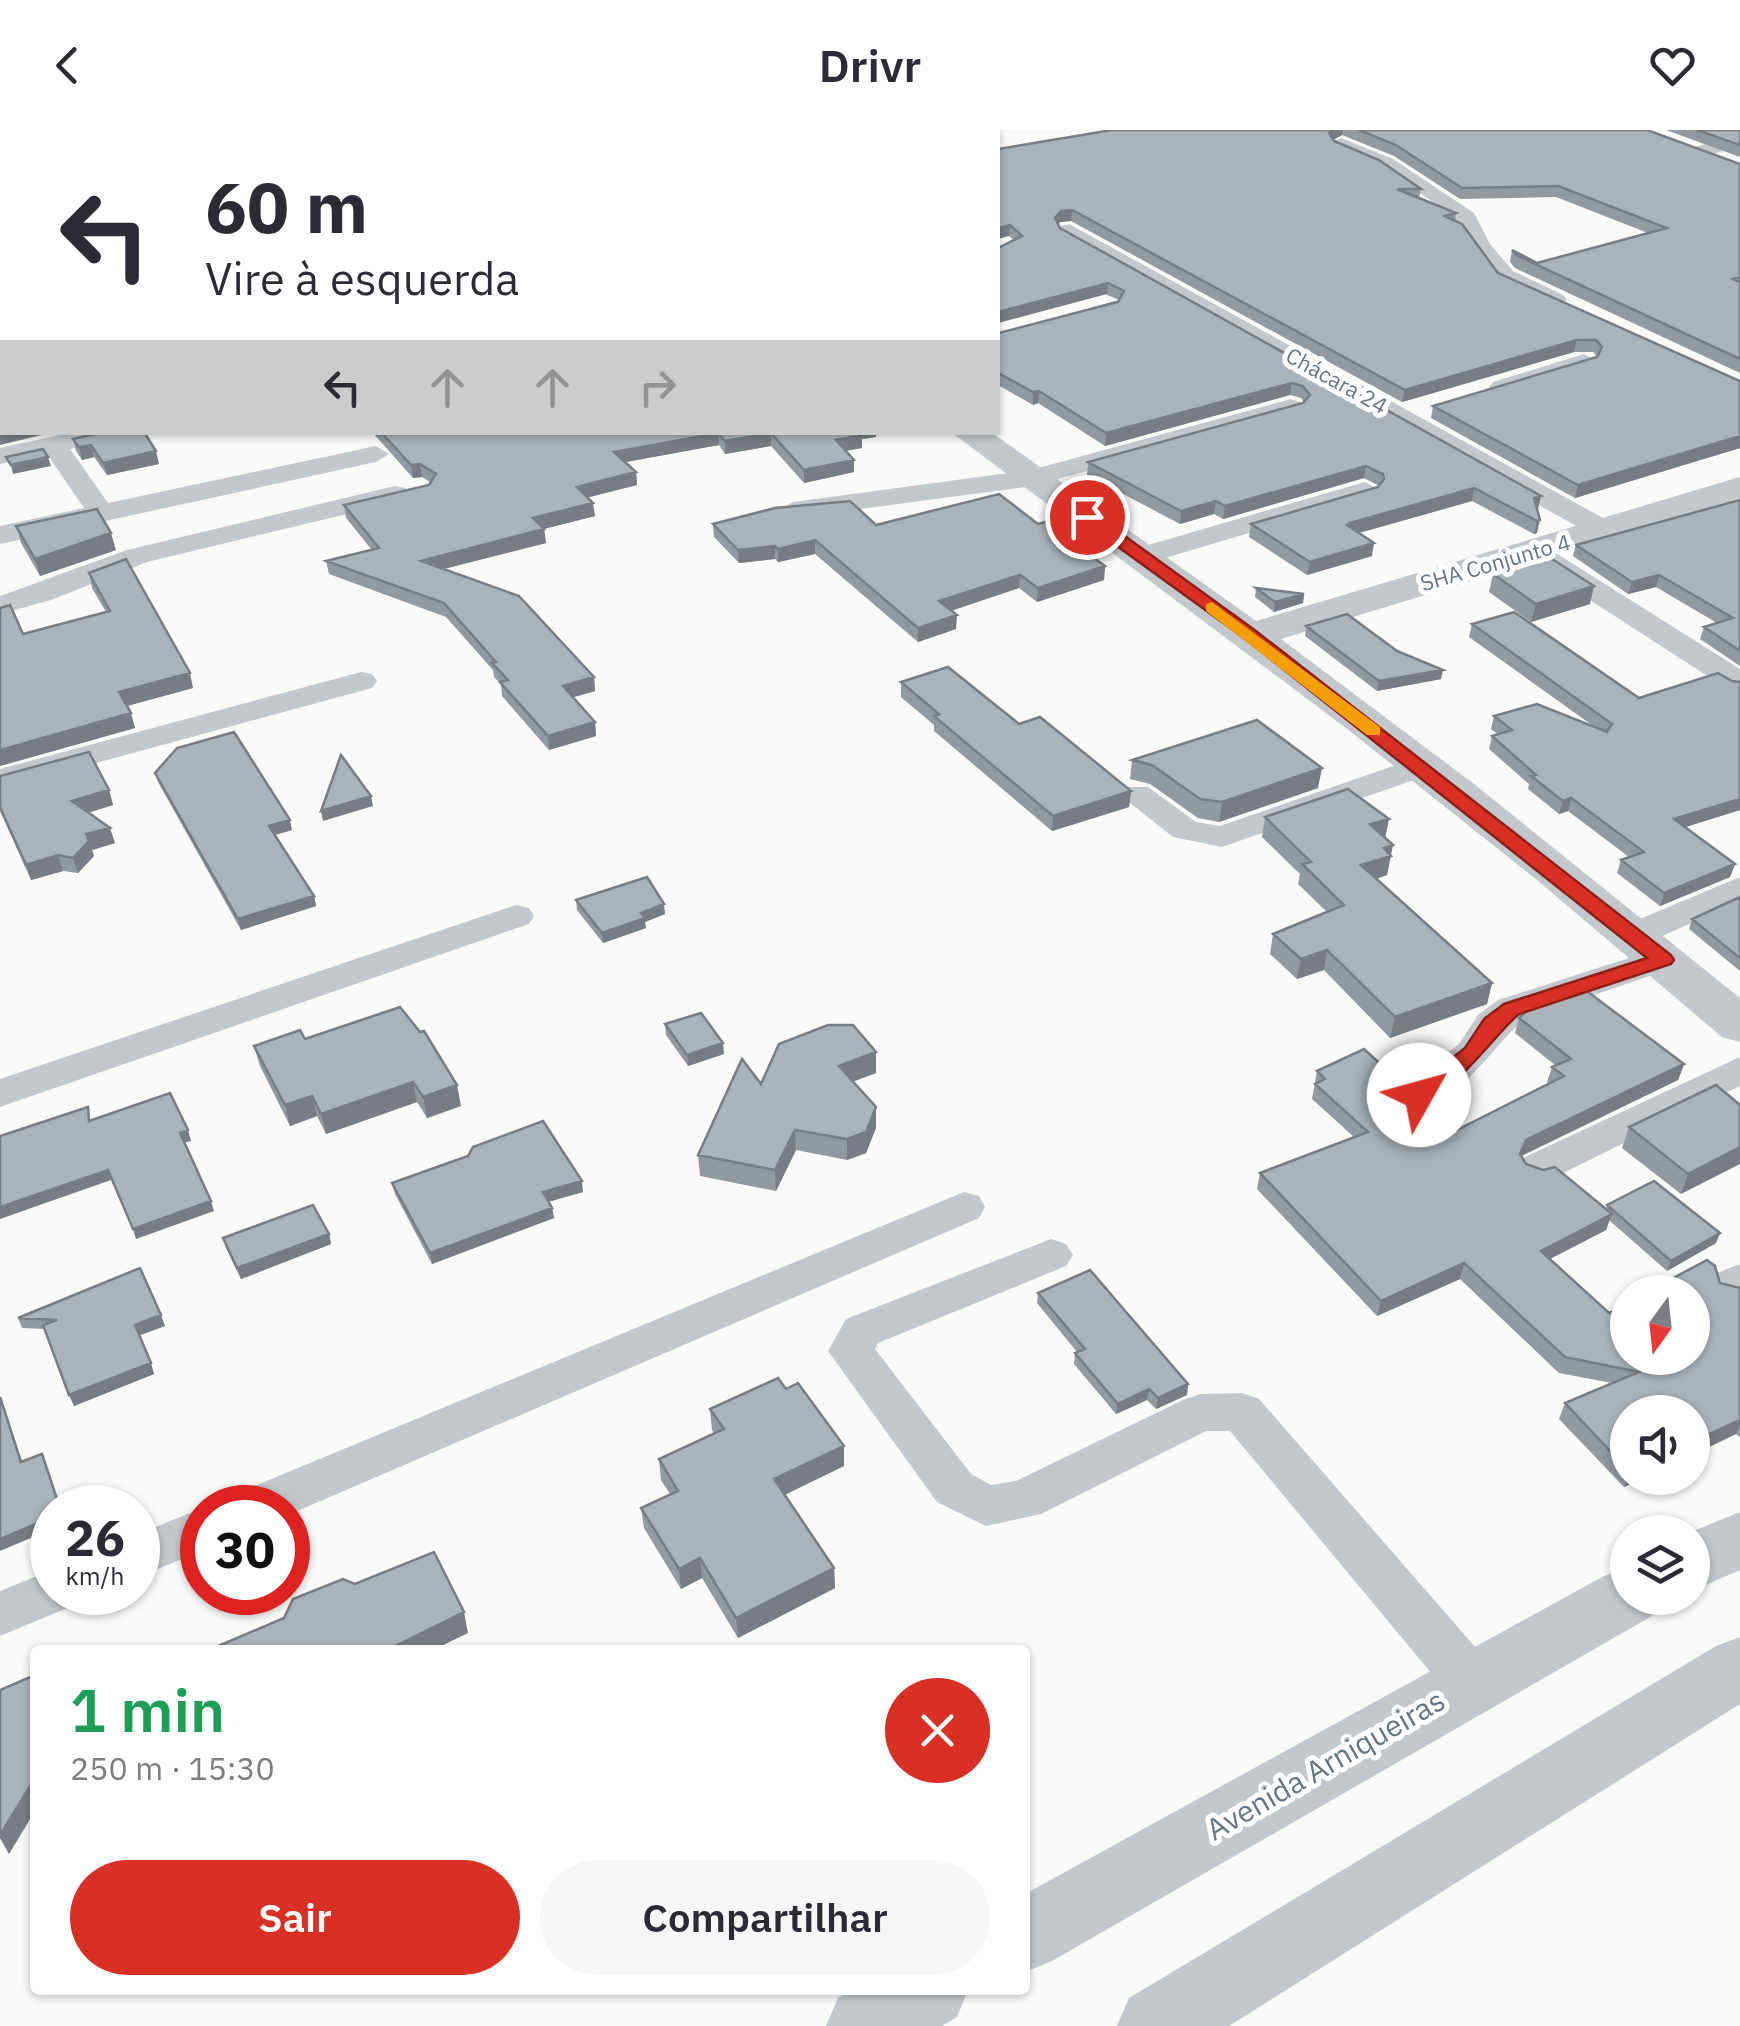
<!DOCTYPE html>
<html lang="pt">
<head>
<meta charset="utf-8">
<style>
	:root { --surface:#fff; --page:#f7f7f7; --text:#2b2b33; --muted:#7c7c81; --accent:#d93025 }
	body { margin:0; font-family:"IBM Plex Sans",sans-serif; background:var(--page); color:var(--text); height:100vh; display:flex; flex-direction:column; font-size:38px; white-space:nowrap }
	* { box-sizing:border-box; margin:0 }
	p { font-size:32px; color:var(--muted) }
	.icon { flex:none; width:55px; height:55px; fill:none; stroke:currentColor; stroke-width:2; stroke-linecap:round; stroke-linejoin:round }
	.map { position:relative; flex:1; overflow:hidden }
	.sheet { position:absolute; left:30px; top:1515px; width:1000px; height:350px; display:flex; flex-direction:column; background:var(--surface); border-radius:10px; box-shadow:0 2px 8px #0004 }
	.sheet>* { flex:none }
	.hud { position:absolute; left:0px; top:0px; width:1000px; height:305px; box-shadow:0 2px 8px #0004; background:#fff; color:var(--text); overflow:hidden }
	.needle { width:65px; rotate:195deg }
	.buttons { position:absolute; left:1610px; top:1145px; display:grid; gap:20px }
	.buttons a { display:grid; place-items:center; width:100px; height:100px; border-radius:50%; background:var(--surface); box-shadow:0 2px 8px #0004; font-size:50px }
	.speed { position:absolute; left:30px; top:1355px; display:flex; gap:20px; font-size:50px; font-weight:700; text-align:center }
	.speed>* { display:grid; place-content:center; width:130px; height:130px; border-radius:50%; background:var(--surface); box-shadow:0 2px 8px #0004; line-height:1 }
	.speed small { font-size:25px; font-weight:400 }
	.speed .limit { border:15px solid #d22; background:#fff; color:#111 }
	.pin { position:absolute; display:grid; place-items:center; width:85px; height:85px; color:#fff; margin:-42px; border:5px solid #fff; border-radius:50%; box-shadow:0 2px 10px #0007 }
	.me { position:absolute; width:110px; margin:-55px; rotate:52deg; stroke-linejoin:round; filter:drop-shadow(0 0 8px #0008) }
	.turn { display:flex; align-items:center; gap:35px; height:210px; padding:0 40px; font-size:45px }
	.turn .icon { width:130px; height:130px; stroke-width:2.5 }
	.turn b { display:block; font-size:70px; line-height:85px }
	.lanes { display:flex; align-items:center; height:95px; padding:0 40px; background:#0003; justify-content:center; gap:50px; direction:ltr }
	.lanes .off { opacity:.35 }
	.round { display:grid; place-items:center; flex:none; width:105px; height:105px; border-radius:52px; background:var(--page) }
	.headline { display:flex; align-items:center; justify-content:space-between; height:170px; padding:0 40px }
	h1 { font-size:60px; font-weight:600; line-height:75px; color:#1e9e55 }
	.button { display:flex; gap:20px; margin-top:auto; padding:20px 40px }
	.button a { flex:1; height:115px; border-radius:60px; background:var(--accent); color:#fff; font-size:40px; font-weight:600; line-height:115px; text-align:center }
	.button a+a { background:var(--page); color:var(--text) }
	header { display:flex; justify-content:space-between; align-items:center; height:130px; padding:0 40px; background:var(--surface); font-size:45px; font-weight:600 }
	.map>svg:first-child { display:block }
	.lines { fill:none; stroke-linecap:round; stroke-linejoin:round }
	.minor { fill:#c3c8cc; fill-rule:evenodd }
	.tertiary { fill:#c3c8cc; fill-rule:evenodd }
	.wall { fill:#929a9f }
	.shaded-wall { fill:#777d82 }
	.building { fill:#aab3b9; stroke:#777d82; stroke-width:2.5 }
	.route { fill:#d93025; stroke:#8d1f18; stroke-width:2.5 }
	.slow { fill:#f59e0b }
	.labels { text-anchor:middle; dominant-baseline:central; stroke-width:10; stroke-linejoin:round; paint-order:stroke }
	.far-street-label { font-size:22px; fill:#657683; stroke:#fff }
	.near-street-label { font-size:30px; fill:#657683; stroke:#fff }
</style>
</head>
<body>
<header><svg class="icon" aria-label="back" viewBox="0 0 24 24"><path d="M15 5l-7 7 7 7"/></svg>Drivr<svg class="icon" aria-label="heart" viewBox="0 0 24 24"><path d="M12 20l-8-8c-3-5 5-10 8-4 3-6 11-1 8 4z"/></svg></header>
<div class="map">
<svg width="1740" height="1896" viewBox="0 0 1740 1896">
	<rect width="100%" height="100%" fill="#fafaf8"/>
	<g class="lines">
		<!-- minor -->
		<path class="minor" d="M102,0H123L124,2H104Z
			M839,0H861L862,2H841Z
			M1740,5V17L1697,28L1687,22L1690,18Z
			M1341,8L1393,29L1474,83L1490,114L1513,141L1563,165L1567,170L1563,175C1533,183 1484,141 1469,116C1464,108 1461,96 1454,89C1420,59 1376,36 1334,18L1331,14Z
			M1069,94L1614,394L1618,400L1614,406H1594L1061,106L1058,101L1061,96Z
			M1584,224L1596,231L1593,236L1502,265L1489,257L1493,252Z
			M1291,269L1300,272L1304,277L1300,282L1033,356L793,388L779,380L793,372L1031,340Z
			M73,302H125L121,308L70,319L108,373L376,316L389,324L376,332L0,414V396L84,378L47,324L0,334V318Z
			M1365,352L1379,360L1375,366L1141,435L1131,432L1127,426L1131,420Z
			M395,356L405,358L409,364L405,370L147,432L51,470L0,484V466L127,420Z
			M1549,422L1559,425L1740,539V562L1729,560L1539,437L1535,431L1539,425Z
			M361,542L372,544L377,551L372,558L0,659V639Z
			M1419,627L1431,630L1436,637L1431,644L1222,717L1173,707L1119,664L1124,657H1148L1196,692L1220,696Z
			M1740,747V771L1649,812L1636,815L1623,812L1618,804L1623,796Z
			M516,775L529,778L534,786L529,794L0,977V949Z
			M1663,817L1676,821L1682,829L1676,837L1526,888C1493,913 1453,988 1405,975L1399,965L1405,955L1459,914L1478,885L1498,870Z
			M1740,927V956L1555,1047L1540,1052L1525,1047L1519,1037L1525,1027Z
			M964,1062L979,1066L985,1077L979,1088L288,1385V1378H228L235,1364Z
			M1051,1109L1066,1114L1073,1125L1066,1136L878,1213L875,1219L971,1344L991,1355L1016,1351L1183,1270L1200,1264L1242,1263L1259,1269L1490,1534L1497,1551L1490,1568L1471,1574L1452,1568L1230,1301H1206L1041,1384L986,1396L937,1372L828,1221L846,1189Z
			M1740,1134V1169L1717,1167L1711,1155L1717,1143Z
			M202,1378V1421L138,1447V1404Z
			M52,1440V1462H77L70,1477L0,1506V1461Z"/>
		<!-- tertiary -->
		<path class="tertiary" d="M951,302H991L1256,491L1740,347V369L1281,509L1474,654L1740,868V912L1722,907L1537,750L1346,598Z
			M1740,1382V1440L1692,1461L1691,1402Z
			M1628,1438V1468H1661L1652,1486L1052,1831L1025,1842V1764L1604,1446Z
			M1740,1507V1574L1229,1896H1117L1129,1868L1716,1516Z
			M852,1860H968L957,1887L942,1896H826L838,1868Z"/>
	</g>
	<!-- wall -->
	<path class="wall" d="M1112,0H1647L1740,34V243L1515,138L1510,132L1512,120L1537,133L1648,103L1556,67L1460,69L1394,26L1342,5L1333,10L1421,59L1419,68L1456,83L1455,91L1498,143L1740,251V318L1575,368L1431,288L1433,276L1597,227L1593,222H1574L1402,272L1071,91L1060,92L1058,95L1060,98L1538,379L1537,403L1534,404L1472,371L1359,403L1372,426L1307,445L1249,407L1251,394L1379,356L1364,348L1223,389L1214,384L1180,394L1087,345L1088,332L1303,273L1304,272L1301,268L1290,265L1105,316L1038,273L1033,275L998,255V201L999,203L1119,170L998,118L1014,110L1009,106L999,20Z
		M1666,0H1740V27Z
		M372,302H876V307L862,309V318L846,321L854,330V342L804,353L771,316L725,324L719,315L625,332L636,342L637,355L588,367L595,386L544,399L546,413L444,439L594,547L595,561L573,567L595,592L596,606L549,620L502,566L501,554L494,547L493,540L446,487L329,444L326,431L372,420L346,388L344,375L429,355L430,352L422,347L413,348Z
		M73,309L159,334L107,345L94,327L82,330L76,321Z
		M1740,370V536L1700,509L1704,497L1717,493L1656,457L1628,464L1573,426L1576,415Z
		M713,394H1038L1105,436L1104,450L1037,472L1019,458L951,481L956,499L918,512L815,424L778,432L775,429L739,433L714,407Z
		M16,396L116,420L40,446L21,413Z
		M89,443L193,558L127,576L135,598L0,636V478L23,504L106,482L92,458Z
		M1493,444L1590,474L1531,492L1489,462Z
		M1256,458L1304,464L1303,473L1274,482L1255,467Z
		M1472,494L1639,568L1732,551L1740,552V680L1685,697L1735,734L1730,747L1660,776L1617,743L1621,730L1629,727L1568,681L1559,684L1528,659L1529,654L1489,619L1492,606L1498,604L1491,599L1494,586L1596,598L1469,507Z
		M1306,496L1397,521L1441,549L1377,561L1305,506Z
		M901,552L1019,594L1131,661L1129,677L1052,701L934,601V595L901,567Z
		M1132,630L1318,658L1219,692L1198,688L1150,654L1130,649Z
		M155,643L292,700L275,705L314,766L316,776L241,800L158,652Z
		M0,646L109,660L113,675L88,683L115,713L92,720L94,726L78,743L63,741L31,750L0,681Z
		M1265,687L1385,708L1389,735L1387,745L1376,749L1492,853L1487,874L1390,908L1324,840L1297,849L1270,824L1273,804L1327,782L1298,754L1300,744L1262,707Z
		M1740,767V841L1689,799L1692,789Z
		M576,770L665,784L645,792L646,798L603,813L577,780Z
		M400,877L461,976L427,988L417,972L326,1004L317,986L290,996L260,936L254,916L305,909Z
		M1519,888L1684,934L1678,950L1522,1026L1526,1034L1606,1079L1607,1075L1716,1113L1667,1141L1609,1090L1606,1100L1550,1129L1609,1183L1720,1153L1740,1158V1307L1736,1304L1692,1325V1282H1628V1348H1645L1624,1357L1559,1289L1565,1273L1612,1253L1559,1243L1460,1149L1377,1186L1257,1059L1260,1043L1354,1007L1312,969L1317,941L1399,951L1397,958L1449,1004L1550,954L1547,952L1552,937L1555,935L1515,903Z
		M665,894L724,924L688,936L666,905Z
		M876,922V943L853,951L876,998L866,1023L847,1030L796,1020L776,1061L700,1046L698,1025L761,954Z
		M1740,975L1681,1064L1622,1018L1629,997Z
		M392,1053L583,1062L548,1072L552,1078L554,1088L432,1134L395,1064Z
		M329,1104L331,1114L241,1149L226,1118L223,1108Z
		M1038,1163L1188,1254L1187,1265L1156,1279L1147,1270L1116,1284L1074,1234L1075,1223L1077,1222L1037,1173Z
		M18,1188L165,1196L139,1205L154,1244L74,1276L45,1199L22,1198Z
		M710,1279L844,1336L785,1365L834,1438L835,1458L738,1508L702,1448L681,1459L644,1398L641,1378L670,1364L661,1350L659,1329L714,1304L712,1300Z"/>
	<!-- shaded-wall -->
	<path class="shaded-wall" d="M1334,0H1343L1342,5L1327,13L1329,3Z
		M1072,80L1071,91L1060,92L1055,99V88L1061,81Z
		M1010,95L1009,106L998,109V98Z
		M1108,153L1107,164L998,193V182Z
		M1577,210L1574,222L1402,272L1405,260Z
		M1292,253L1290,265L1105,316L1106,303Z
		M1039,261L1038,273L1033,275V262Z
		M2,301V302H54L0,315V302Z
		M859,302H876V307L862,309V318L836,322V310Z
		M718,303L719,315L615,334L614,322Z
		M771,303V316L725,324V311Z
		M1740,306V318L1575,368L1578,355Z
		M91,315L94,327L82,330L79,317Z
		M156,321L159,334L107,345L103,333Z
		M48,327L51,336L13,344L11,335Z
		M854,330V342L804,353V340Z
		M420,334L422,347L413,348L411,335Z
		M1366,336L1364,348L1223,389L1225,376Z
		M636,342L637,355L578,370L577,357Z
		M1474,358L1472,371L1348,406L1347,395L1350,393Z
		M1541,366L1538,379L1531,381L1534,368Z
		M1216,371L1214,384L1180,394L1181,381Z
		M593,373L595,386L535,401L533,388Z
		M1540,390L1537,403L1534,404L1537,391Z
		M544,399L546,413L423,444L421,431Z
		M111,403L116,420L40,446L35,429Z
		M815,410V424L778,432V419Z
		M1374,413L1372,426L1307,445L1310,432Z
		M775,416V429L739,433L738,420Z
		M1105,436L1104,450L1037,472L1038,458Z
		M1020,445L1019,458L938,485L939,471Z
		M1659,445L1656,457L1628,464L1632,452Z
		M1594,456L1590,474L1531,492L1536,474Z
		M1304,464L1303,473L1274,482L1275,472Z
		M957,485L956,499L918,512V498Z
		M1443,540L1441,549L1377,561L1379,551Z
		M190,543L193,558L123,577L119,562Z
		M594,547L595,561L564,570L563,556Z
		M131,583L135,598L0,636V620Z
		M595,592L596,606L549,620L548,606Z
		M1322,638L1318,658L1219,692L1222,672Z
		M109,660L113,675L76,686L72,671Z
		M1131,661L1129,677L1052,701L1053,686Z
		M371,666L373,676L323,691L321,681Z
		M1571,668L1568,681L1559,684L1563,671Z
		M1740,669V680L1670,702L1674,689Z
		M1389,689L1385,709L1370,694Z
		M290,690L292,700L271,706L269,696Z
		M110,698L115,713L92,720L94,726L78,743L73,728L86,704Z
		M1393,715L1387,745L1357,755L1361,735L1384,718Z
		M58,725L63,741L31,750L26,735Z
		M1735,734L1730,747L1660,776L1664,763Z
		M314,766L316,776L241,800L238,789Z
		M664,774L665,784L645,792L646,798L603,813L602,803L641,783Z
		M1327,820L1324,840L1297,849L1301,829Z
		M1492,853L1487,874L1390,908L1395,887Z
		M723,913L724,924L688,936L687,925Z
		M876,922V943L839,957V936Z
		M1684,934L1678,950L1522,1025L1520,1024L1526,1010Z
		M413,952L417,972L326,1004L321,984Z
		M457,955L461,976L427,988L423,967Z
		M312,966L317,986L290,996L285,975Z
		M876,977V998L866,1023L847,1030V1009Z
		M188,1000L191,1011L183,1013L180,1003Z
		M795,1000L796,1020L776,1061L775,1040Z
		M1740,1017V1034L1681,1064L1688,1044Z
		M108,1040L111,1050L0,1089V1077Z
		M582,1051L583,1062L544,1073L543,1062Z
		M211,1071L214,1081L136,1109L133,1099Z
		M552,1078L554,1088L432,1134L430,1123Z
		M1612,1084L1606,1100L1536,1136L1541,1121Z
		M1720,1103L1716,1113L1667,1141L1671,1131Z
		M329,1104L331,1114L241,1149L237,1138Z
		M1464,1133L1460,1149L1377,1186L1381,1171Z
		M161,1185L165,1196L138,1206L135,1195Z
		M151,1233L154,1244L74,1276L69,1265Z
		M1188,1254L1187,1265L1156,1279L1158,1268Z
		M1149,1259L1147,1270L1116,1284L1118,1274Z
		M1740,1290V1295L1736,1304L1692,1325V1312Z
		M844,1316V1336L775,1369L774,1349Z
		M1628,1348H1645L1624,1357Z
		M52,1387V1399L0,1421V1409Z
		M700,1428L702,1448L681,1459L679,1439Z
		M834,1438L835,1458L738,1508L736,1488Z
		M464,1482L468,1503L433,1520H387Z
		M35,1648V1681L9,1724L0,1708V1705Z"/>
	<!-- building -->
	<path class="building" d="M129,0H754L758,2H131Z
		M1112,0H1334L1329,3L1334,11L1379,30L1421,59H1397L1456,83L1445,86L1462,94L1498,143L1740,251V306L1578,355L1433,276L1597,227L1602,217L1596,210H1577L1405,260L1072,80L1061,81L1055,88L1060,98L1541,366L1534,368L1540,390L1537,391L1474,358L1350,393L1347,395L1374,413L1310,432L1251,394L1378,357L1384,349L1383,344L1366,336L1225,376L1216,371L1181,381L1088,332L1303,273L1310,265L1303,256L1292,253L1106,303L1039,261L1033,262L998,243V201L999,203L1118,172L1124,161L1108,153L998,182V117V118L1022,106L1010,95L998,98V19Z
		M1359,0H1647L1740,34V147L1733,149L1740,152V229L1518,126L1512,120L1537,133L1667,98L1558,56L1462,58L1396,15Z
		M1697,0H1740V15Z
		M2,285V301L0,302V286Z
		M104,302H144L156,321L103,333L91,315L79,317L73,309Z
		M381,302H861L862,305L836,310L854,330L804,340L771,303L725,311L718,303L614,322L636,342L577,357L593,373L533,388L544,399L421,431L519,466L594,547L563,556L595,592L548,606L500,552L508,550L492,533L496,532L444,473L326,431L379,418L344,375L429,355L436,344L420,334L411,335Z
		M43,319L48,327L11,335L6,327Z
		M999,364L1038,394L1045,392L1105,436L1038,458L1020,445L939,471L957,485L918,498L815,410L778,419L775,416L738,420L713,394L775,378L850,371L876,395Z
		M1740,370V521L1704,497L1733,488L1659,445L1632,452L1576,415Z
		M97,379L111,403L35,429L16,396Z
		M1549,427L1594,456L1536,474L1493,444Z
		M126,429L190,543L119,562L131,583L0,620V478L10,475L23,504L110,481L89,443Z
		M1256,458L1304,464L1275,472Z
		M1514,482L1639,568L1718,543L1732,551L1740,552V669L1674,689L1735,734L1664,763L1621,730L1644,722L1571,668L1563,671L1531,646L1536,645L1492,606L1512,600L1494,586L1537,574L1607,602L1612,594L1472,494Z
		M1347,484L1397,521L1443,540L1379,551L1306,496Z
		M948,537L1019,594L1040,587L1131,661L1053,686L934,586L939,584L901,552Z
		M1257,590L1322,638L1222,672L1200,669L1152,635L1132,630Z
		M234,602L290,690L269,696L314,766L238,789L155,643L177,618Z
		M89,622L109,660L72,671L110,698L86,704L89,711L73,728L58,725L26,735L0,677V646Z
		M341,625L371,666L321,681Z
		M1348,659L1389,689L1370,694L1393,715L1384,718L1391,726L1361,735L1492,853L1395,887L1327,820L1301,829L1273,804L1344,775L1302,734L1311,732L1265,687Z
		M647,747L664,774L641,783L645,788L602,803L576,770Z
		M1740,767V828L1692,789Z
		M1584,859L1684,934L1526,1010L1520,1024L1526,1034L1543,1040L1555,1037L1612,1084L1541,1121L1609,1183L1628,1173V1228H1692V1162H1647L1707,1130L1715,1136L1720,1153L1740,1158V1290L1692,1312V1282H1628V1340L1565,1273L1639,1242L1565,1227L1464,1133L1381,1171L1260,1043L1368,1002L1315,954L1325,949L1317,941L1364,919L1399,951L1392,954L1449,1004L1564,946L1552,937L1571,929L1519,888L1532,876Z
		M400,877L420,902L424,901L457,955L423,967L413,952L321,984L312,966L285,975L254,916L300,900L305,909Z
		M701,883L723,913L687,925L665,894Z
		M828,895H853L876,922L839,936L876,977L866,1002L847,1009L795,1000L775,1040L698,1025L742,929L761,954L779,914Z
		M1716,955L1740,975V1017L1688,1044L1629,997Z
		M170,963L188,1000L180,1003L211,1071L133,1099L108,1040L0,1077V1006L88,977L89,991Z
		M543,991L582,1051L543,1062L552,1078L430,1123L392,1053L468,1026L473,1017Z
		M1654,1051L1720,1103L1671,1131L1607,1075Z
		M313,1075L329,1104L237,1138L223,1108Z
		M140,1138L161,1185L135,1195L151,1233L69,1265L43,1195L57,1190L18,1188Z
		M1090,1140L1188,1254L1158,1268L1149,1259L1118,1274L1075,1223L1085,1219L1038,1163Z
		M778,1248L786,1259L798,1253L844,1316L774,1349L834,1438L736,1488L700,1428L679,1439L641,1378L678,1361L659,1329L724,1299L710,1279Z
		M0,1267L21,1332L42,1324L60,1378H52V1387L0,1409Z
		M434,1422L464,1482L387,1520H209L284,1488L293,1469L343,1449L355,1454Z
		M35,1545V1648L0,1705V1560Z"/>
	<!-- route -->
	<path class="route" d="M1081,383H1093L1256,501L1671,825L1674,830L1671,834L1519,884C1495,903 1444,980 1411,971L1408,965L1411,960L1465,918L1484,889L1504,874L1647,828L1244,508L1081,390Z"/>
	<!-- slow -->
	<path class="slow" d="M1212,472L1380,597V605H1367L1206,481V474Z"/>
	<g class="labels">
		<!-- far-street labels -->
		<g class="far-street-label">
			<text transform="translate(1337 250) rotate(29)">Chácara 24</text>
			<text transform="translate(1495 432) rotate(-16)">SHA Conjunto 4</text>
		</g>
		<!-- near-street labels -->
		<g class="near-street-label">
			<text transform="translate(1325 1634) rotate(-30)">Avenida Arniqueiras</text>
		</g>
	</g>
</svg>
<div class="buttons">
<a><svg class="needle" viewBox="-14 -14 28 28"><path d="M0-13l5 13h-10z" fill="#e53935"/><path d="M0 13l5-13h-10z" fill="#7c7c81"/></svg></a>
<a><svg class="icon" aria-label="sound" viewBox="0 0 24 24"><path d="M4 9h4l5-4v14l-5-4H4zM17 9q2 3 0 6"/></svg></a>
<a><svg class="icon" aria-label="layers" viewBox="0 0 24 24"><path d="M12 4l9 5-9 5-9-5zM3 14l9 5 9-5"/></svg></a>
</div>
<div class="speed"><div>26<small>km/h</small></div><div class="limit">30</div></div>
<div class="pin" style="left:1087px;top:387px;background:#d93025"><svg class="icon" aria-label="arrive" viewBox="0 0 24 24"><path d="M6 21V4h12l-3 4 3 4H6"/></svg></div>
<svg class="me" style="left:1419px;top:965px" viewBox="-20 -20 40 40"><circle r="19" fill="#fff"/><path d="M0-13L10 11 0 6-10 11z" fill="#d93025"/></svg>
<div class="hud">
<div class="turn"><svg class="icon" aria-label="left" viewBox="0 0 24 24"><path d="M17 20v-9H6M10 6l-5 5 5 5"/></svg><div><b>60 m</b>Vire à esquerda</div></div>
<div class="lanes"><svg class="icon" aria-label="left" viewBox="0 0 24 24"><path d="M17 20v-9H6M10 6l-5 5 5 5"/></svg><svg class="icon off" aria-label="ahead" viewBox="0 0 24 24"><path d="M12 20V5M6 11l6-6 6 6"/></svg><svg class="icon off" aria-label="ahead" viewBox="0 0 24 24"><path d="M12 20V5M6 11l6-6 6 6"/></svg><svg class="icon off" aria-label="right" viewBox="0 0 24 24"><path d="M7 20v-9h11M14 6l5 5-5 5"/></svg></div>
</div>
<section class="sheet">
<div class="headline"><div><h1>1 min</h1><p>250 m · 15:30</p></div><a class="round" style="background:#d93025;color:#fff"><svg class="icon" aria-label="close" viewBox="0 0 24 24"><path d="M6 6l12 12M18 6L6 18"/></svg></a></div>
<div class="button"><a>Sair</a><a>Compartilhar</a></div>
</section>
</div>
</body>
</html>
